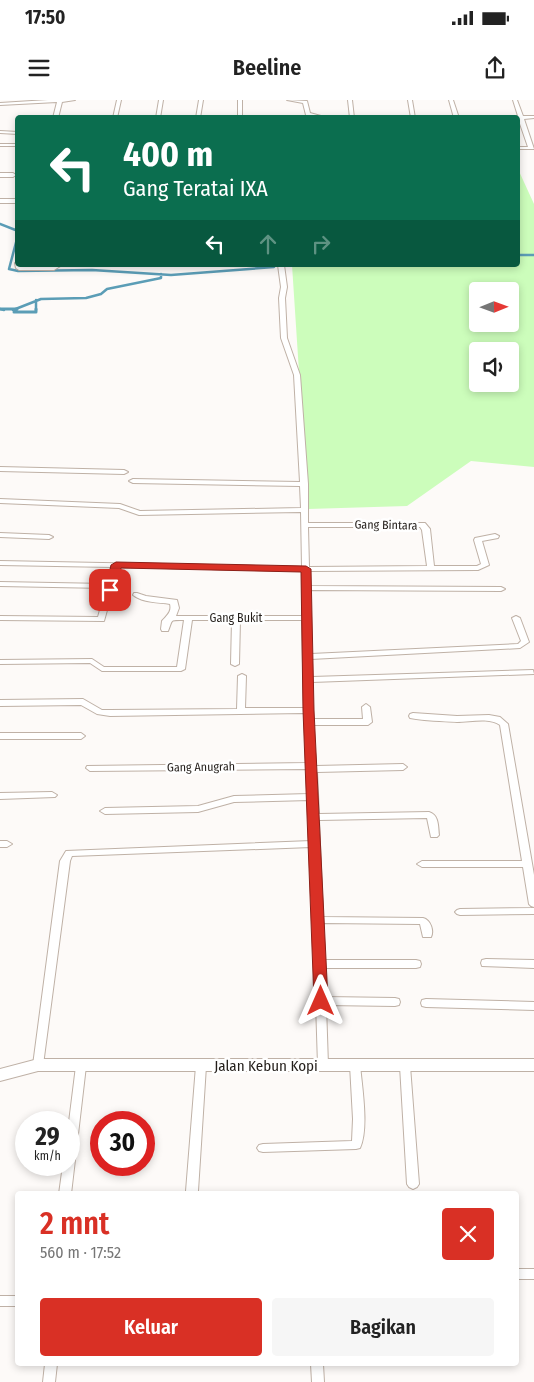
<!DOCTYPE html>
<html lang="id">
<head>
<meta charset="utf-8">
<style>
	:root { --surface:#fff; --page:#f6f6f6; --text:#222; --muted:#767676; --accent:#d93025 }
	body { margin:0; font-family:"Fira Sans Condensed",sans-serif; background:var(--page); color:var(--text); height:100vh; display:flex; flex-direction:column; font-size:19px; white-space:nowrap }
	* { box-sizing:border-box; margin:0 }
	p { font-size:16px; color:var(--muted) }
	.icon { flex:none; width:28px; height:28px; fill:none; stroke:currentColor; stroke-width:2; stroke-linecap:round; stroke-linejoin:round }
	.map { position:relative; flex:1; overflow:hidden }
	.drawer { position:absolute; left:15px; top:1091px; width:504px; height:175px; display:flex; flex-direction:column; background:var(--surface); border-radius:5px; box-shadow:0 2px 8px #0003 }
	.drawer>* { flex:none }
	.hud { position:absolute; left:15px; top:15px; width:505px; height:152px; border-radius:5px; box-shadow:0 2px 8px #0003; background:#0b6e4f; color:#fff; overflow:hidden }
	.needle { width:32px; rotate:89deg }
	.buttons { position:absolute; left:469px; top:182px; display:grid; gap:10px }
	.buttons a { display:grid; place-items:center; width:50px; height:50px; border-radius:5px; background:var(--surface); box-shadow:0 2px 8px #0003; font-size:25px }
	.speed { position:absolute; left:15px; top:1011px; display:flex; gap:10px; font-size:25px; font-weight:700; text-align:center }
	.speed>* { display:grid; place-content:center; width:65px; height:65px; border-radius:50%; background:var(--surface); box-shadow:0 2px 8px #0003; line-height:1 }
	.speed small { font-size:12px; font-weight:400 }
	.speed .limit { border:8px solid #d22; background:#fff; color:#111 }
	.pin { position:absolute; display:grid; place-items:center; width:42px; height:42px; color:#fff; margin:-21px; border-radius:10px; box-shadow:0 2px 8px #0006 }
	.me { position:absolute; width:55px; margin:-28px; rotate:0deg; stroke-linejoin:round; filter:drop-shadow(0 0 4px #0008) }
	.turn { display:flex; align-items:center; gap:18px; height:105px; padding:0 25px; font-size:22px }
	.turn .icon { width:65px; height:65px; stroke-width:2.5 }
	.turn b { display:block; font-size:35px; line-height:42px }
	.lanes { display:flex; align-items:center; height:48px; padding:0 25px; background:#0003; justify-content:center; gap:25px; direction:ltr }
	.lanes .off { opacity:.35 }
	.round { display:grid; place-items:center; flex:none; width:52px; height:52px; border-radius:5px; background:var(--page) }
	.headline { display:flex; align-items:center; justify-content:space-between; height:85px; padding:0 25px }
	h1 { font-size:30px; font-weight:600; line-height:38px; color:var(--accent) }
	.action { display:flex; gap:10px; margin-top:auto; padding:10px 25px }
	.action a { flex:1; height:58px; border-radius:5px; background:var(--accent); color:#fff; font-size:20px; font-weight:600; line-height:58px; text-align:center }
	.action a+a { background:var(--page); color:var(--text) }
	.status { display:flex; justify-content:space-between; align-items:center; height:35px; padding:0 25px; background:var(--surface); direction:ltr }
	.status svg { height:14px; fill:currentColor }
	header { display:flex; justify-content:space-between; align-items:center; height:65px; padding:0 25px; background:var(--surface); font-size:22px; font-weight:600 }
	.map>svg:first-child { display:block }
	.green { fill:#ccfdbb; fill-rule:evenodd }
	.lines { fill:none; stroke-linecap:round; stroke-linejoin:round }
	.stream-far1 { stroke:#5b9db6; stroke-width:2.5 }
	.stream { stroke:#5b9db6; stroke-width:3 }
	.minor-casing { stroke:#bfb1a6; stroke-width:2 }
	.primary-casing { stroke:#bfb1a6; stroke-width:2 }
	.minor { fill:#fff; fill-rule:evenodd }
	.primary { fill:#fff; fill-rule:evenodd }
	.route { fill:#d93025; stroke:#8d1f18 }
	.labels { text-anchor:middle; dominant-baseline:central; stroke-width:5; stroke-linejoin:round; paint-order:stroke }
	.street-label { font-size:12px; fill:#241f1b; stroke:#fff }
	.near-street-label { font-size:15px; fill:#241f1b; stroke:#fff }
</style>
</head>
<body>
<div class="status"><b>17:50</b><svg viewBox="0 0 49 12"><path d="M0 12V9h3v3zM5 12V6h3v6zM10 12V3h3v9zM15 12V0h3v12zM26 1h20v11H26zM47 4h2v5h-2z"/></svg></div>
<header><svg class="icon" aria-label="menu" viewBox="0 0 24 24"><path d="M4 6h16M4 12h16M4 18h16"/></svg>Beeline<svg class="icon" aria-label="share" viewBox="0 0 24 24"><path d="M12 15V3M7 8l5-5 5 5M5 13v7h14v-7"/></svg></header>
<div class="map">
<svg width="534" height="1282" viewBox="0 0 534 1282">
	<rect width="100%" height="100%" fill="#fdfaf8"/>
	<!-- green -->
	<path class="green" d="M518,69L534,104V367L471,361L407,406L308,409L292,165H518ZM478,191H510V224H478ZM478,251H510V284H478Z"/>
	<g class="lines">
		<!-- stream-far1 -->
		<path class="stream-far1" d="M0,124L18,131
			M18,135L9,169L18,171L92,170L171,175L274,167
			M518,155H534
			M36,200V210
			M0,209L4,210
			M13,210L41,199L86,198L101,194L107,189L161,178V174"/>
		<!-- stream -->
		<path class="stream" d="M0,209H17
			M14,212H36V209"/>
		<defs>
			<path id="minor" d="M48,0H75L62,2L58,18H53L57,2L0,5V3Z
				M117,0H121L117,18H113Z
				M159,0H163L160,18H156Z
				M199,0H203L200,18H196Z
				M238,0H242V18H238Z
				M287,0L307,1L310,13L328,18H317L306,15L303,3Z
				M348,0H352L354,18H350Z
				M408,0H412L415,18H411Z
				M449,0H453L459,18H454Z
				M513,0H517L523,16H534V18L524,19L534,49H518V47H528L518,18H482L518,16Z
				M0,31L18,32V34L0,33Z
				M0,44H18V46H0Z
				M0,73H13L16,75L13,77H0Z
				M0,99H18V103H0Z
				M18,161V165H21L22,166L62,165L54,170H19L16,168L15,163Z
				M278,165H284L287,187L285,198L287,238L300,275L308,384V423H425L430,429L434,466H477L481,464L474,440L475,438L495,434L499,436L498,438L482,441L489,465L478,470L309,471L310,486L501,487L505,489L501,491L310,490L311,554L518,544L521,541L512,518L516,516L520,518L529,542L520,548L311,559L312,577L533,570L534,574L312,582L313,619H363L362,607L366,604L370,607L372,622L368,625H313L316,666L403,664L407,667L403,670L317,672L319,714L429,712C439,715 438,726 439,735L437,737H431L427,718L319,720L323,817L423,818C431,820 434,831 431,837H423L420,824L323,823L325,860H416L420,861L421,864L420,867L416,868H325L326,897L395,898L399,899L400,902L399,905L395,906L326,905L328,965L327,968L323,969L319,968L318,965L311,747L72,756L70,761L43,965L42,968L38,969L34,968L33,965L60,761L66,751L311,741L310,700L234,702L198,712L105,714L100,711L105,708L198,706L234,696L309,694L308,669L90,671L86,668L87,666L307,663L304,613L110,616L97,614L81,605L0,606V600L83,599L102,610H110L237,609L238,576L242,574L246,576L245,608H304L302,520H240L239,564L235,566L231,564L232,520H192L185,569L181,571H102L90,563L0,564V560L92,559L104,567H177L184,520C169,520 173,519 168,531H162L161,529L162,521C167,515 172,512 170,504C158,502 143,503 133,495L134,493H137L146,496L177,500L179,508L176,516H302V471L119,467L104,521L0,520V516L98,517L106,488L0,486V482L107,484L112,467L0,465V461L302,467L301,412L139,415L119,408L0,403V399L120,404L140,411L301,408L300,386L133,383L129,381L133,379L300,382L294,275L281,238L279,198L281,187ZM308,427H420L422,430L427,466L309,467Z
				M0,367L124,370L128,372L124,374L0,371Z
				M0,433L49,435L53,437L49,439L0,437Z
				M413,613L457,616L489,615L500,617L508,624L534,775V807L531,806L529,804L523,767H422L417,764L422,761H522L500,625C488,617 471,622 457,622C442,621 425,621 410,618L409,616L410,614Z
				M0,633H81L85,636L81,639H0Z
				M52,692L57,695L55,697L0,699V693Z
				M0,741H7L12,744L7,747H0Z
				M534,808V814L460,815L457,814L455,812L457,810L460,809Z
				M486,859L534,860V868L482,866L481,863L482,860Z
				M426,899L534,902V910L426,907L422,906L421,903L422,900Z
				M355,961L359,962L360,965C362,987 369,1029 360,1048L356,1049L263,1052L259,1051L257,1048L259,1045L263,1044L352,1041L353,1019L350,965L351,962Z
				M81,962L85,963L86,966L71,1094H59L63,1065H69V1022L76,966L77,963Z
				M201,962L205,963L206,966L198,1091L196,1094H188L186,1091L196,966L197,963Z
				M405,962L409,963L410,966L419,1084L417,1087L413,1089L409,1087L407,1084L400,966L401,963Z
				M516,1169H534V1179H516Z
				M0,1196H18V1206H0Z
				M45,1264H57L55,1282H43Z
				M311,1264H323L324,1282H312Z"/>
			<path id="primary" d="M38,959H534V971H38L0,981V969Z"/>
		</defs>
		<!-- minor casing -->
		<use href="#minor" class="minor-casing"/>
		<!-- primary casing -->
		<use href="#primary" class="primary-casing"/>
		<!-- minor -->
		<use href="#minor" class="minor"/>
		<!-- primary -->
		<use href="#primary" class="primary"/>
	</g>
	<!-- route -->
	<path class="route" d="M116,462L306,466L311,469L314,610L328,901L326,904H316L314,901L303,610L301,472L121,468L116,490L110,493L105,490L111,465Z"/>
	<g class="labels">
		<!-- street labels -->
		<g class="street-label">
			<text transform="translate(386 425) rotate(1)">Gang Bintara</text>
			<text x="236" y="518">Gang Bukit</text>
			<text transform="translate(201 667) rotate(-1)">Gang Anugrah</text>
		</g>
		<!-- near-street labels -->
		<g class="near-street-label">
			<text x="266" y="966">Jalan Kebun Kopi</text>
		</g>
	</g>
</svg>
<div class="buttons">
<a><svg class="needle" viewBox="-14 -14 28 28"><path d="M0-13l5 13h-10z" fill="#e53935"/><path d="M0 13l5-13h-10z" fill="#767676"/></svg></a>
<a><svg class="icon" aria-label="sound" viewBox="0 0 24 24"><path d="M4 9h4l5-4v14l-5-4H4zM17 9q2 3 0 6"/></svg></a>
</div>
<div class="speed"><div>29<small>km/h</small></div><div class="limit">30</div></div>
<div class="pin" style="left:110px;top:490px;background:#d93025"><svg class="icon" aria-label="arrive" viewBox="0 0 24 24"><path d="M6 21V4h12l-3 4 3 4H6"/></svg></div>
<svg class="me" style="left:321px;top:901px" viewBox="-20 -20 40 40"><path d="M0-17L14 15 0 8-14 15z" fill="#d93025" stroke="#fff" stroke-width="4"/></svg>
<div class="hud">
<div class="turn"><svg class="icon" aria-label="left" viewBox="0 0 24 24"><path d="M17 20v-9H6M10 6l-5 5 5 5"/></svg><div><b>400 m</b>Gang Teratai IXA</div></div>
<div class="lanes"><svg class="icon" aria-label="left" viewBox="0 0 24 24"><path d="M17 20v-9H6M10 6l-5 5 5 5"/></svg><svg class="icon off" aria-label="ahead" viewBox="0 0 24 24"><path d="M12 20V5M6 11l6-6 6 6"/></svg><svg class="icon off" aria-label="right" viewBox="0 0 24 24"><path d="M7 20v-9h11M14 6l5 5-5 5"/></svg></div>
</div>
<section class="drawer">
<div class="headline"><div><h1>2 mnt</h1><p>560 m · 17:52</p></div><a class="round" style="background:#d93025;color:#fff"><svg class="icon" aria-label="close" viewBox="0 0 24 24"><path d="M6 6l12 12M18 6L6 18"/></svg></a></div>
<div class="action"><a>Keluar</a><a>Bagikan</a></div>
</section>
</div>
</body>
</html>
